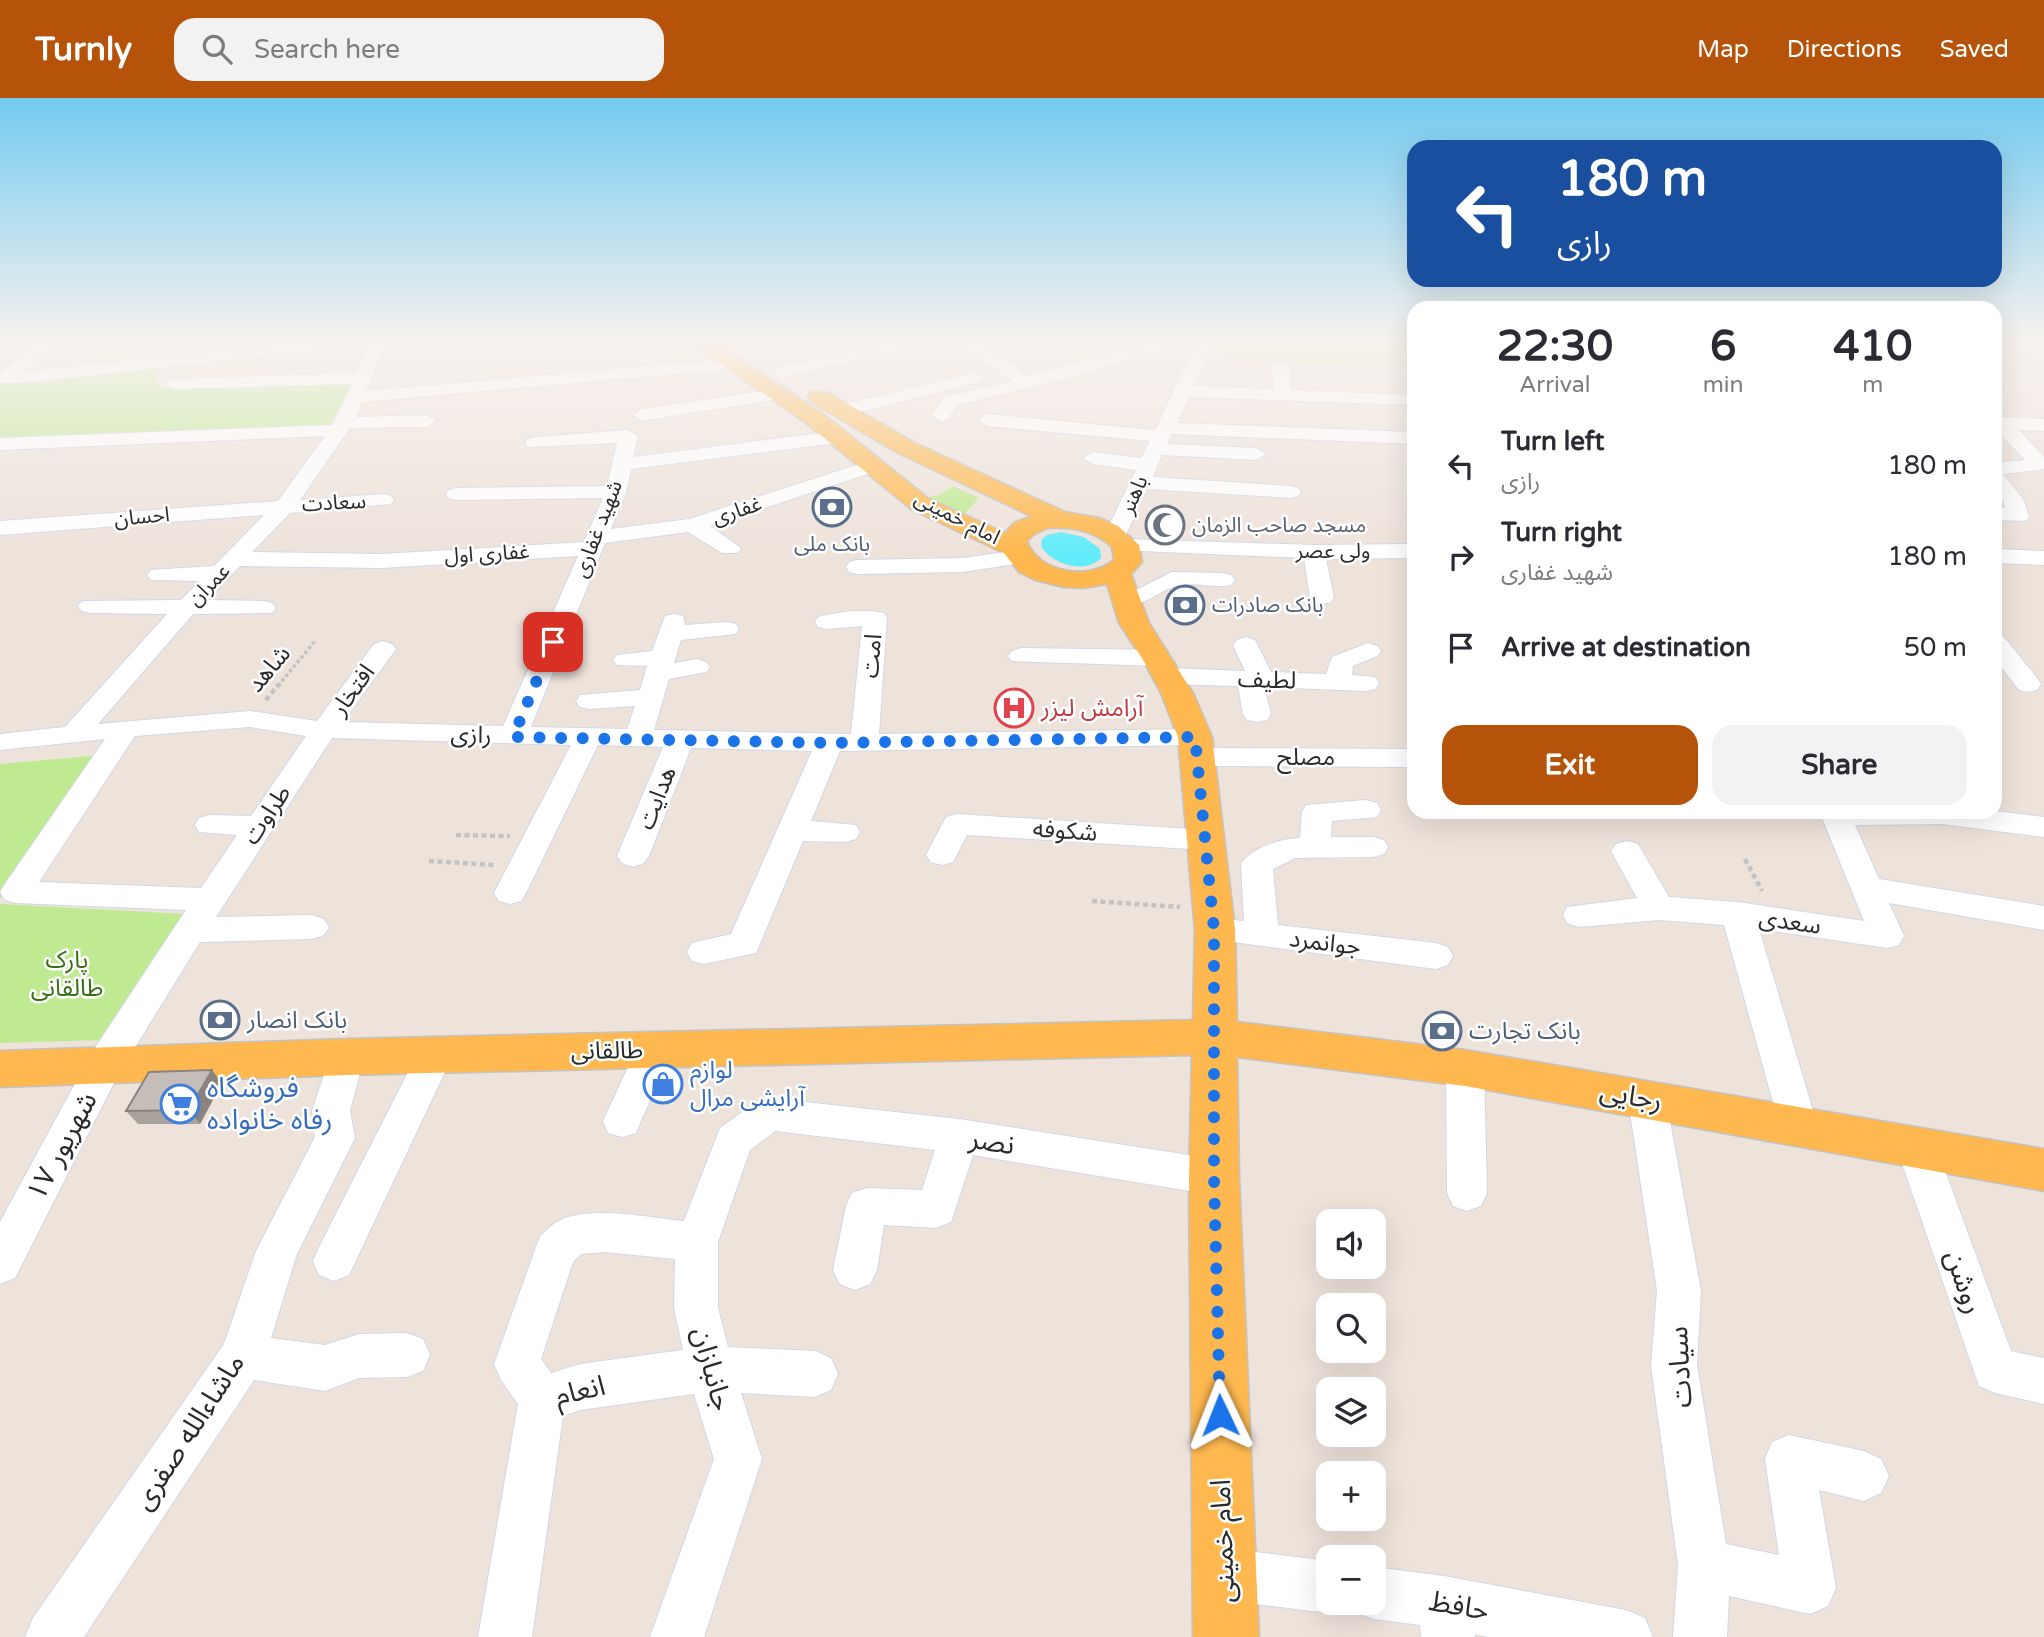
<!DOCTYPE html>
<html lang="en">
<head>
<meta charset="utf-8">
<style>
	:root { --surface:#fff; --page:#f2f2f3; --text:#2b2b33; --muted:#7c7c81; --accent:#b45309 }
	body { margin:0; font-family:"Varela Round","Noto Sans Arabic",sans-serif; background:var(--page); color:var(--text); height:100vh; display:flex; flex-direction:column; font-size:26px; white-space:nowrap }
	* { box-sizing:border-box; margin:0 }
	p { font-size:23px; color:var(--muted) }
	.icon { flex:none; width:38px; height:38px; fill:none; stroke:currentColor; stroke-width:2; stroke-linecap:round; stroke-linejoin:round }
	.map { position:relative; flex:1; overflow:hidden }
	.sheet { position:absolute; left:1407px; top:203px; width:595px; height:518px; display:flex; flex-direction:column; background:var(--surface); border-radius:21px; box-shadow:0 7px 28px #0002 }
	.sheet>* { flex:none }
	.top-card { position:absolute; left:1407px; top:42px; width:595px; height:147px; border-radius:21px; box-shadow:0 7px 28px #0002; background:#1a4fa0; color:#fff; overflow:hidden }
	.tools { position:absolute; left:1316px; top:1111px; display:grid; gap:14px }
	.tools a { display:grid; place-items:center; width:70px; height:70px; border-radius:14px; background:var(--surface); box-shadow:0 7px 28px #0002; font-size:35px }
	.pin { position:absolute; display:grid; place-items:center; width:60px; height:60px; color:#fff; margin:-30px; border-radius:14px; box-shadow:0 4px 10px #0006 }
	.me { position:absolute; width:77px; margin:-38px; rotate:358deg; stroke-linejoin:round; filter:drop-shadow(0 0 5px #0008) }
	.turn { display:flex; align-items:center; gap:24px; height:147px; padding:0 35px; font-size:32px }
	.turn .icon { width:91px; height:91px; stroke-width:2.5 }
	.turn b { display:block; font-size:49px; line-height:60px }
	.eta { display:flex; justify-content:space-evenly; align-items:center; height:119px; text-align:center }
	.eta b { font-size:42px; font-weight:700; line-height:49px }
	.primary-button { display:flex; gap:14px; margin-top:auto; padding:14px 35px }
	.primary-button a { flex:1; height:80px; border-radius:21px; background:var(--accent); color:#fff; font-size:28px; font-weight:700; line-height:80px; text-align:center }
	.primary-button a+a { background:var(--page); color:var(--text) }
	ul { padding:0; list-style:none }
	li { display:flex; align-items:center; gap:21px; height:91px; padding:0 35px }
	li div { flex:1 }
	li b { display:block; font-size:26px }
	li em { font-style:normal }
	header { display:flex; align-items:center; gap:42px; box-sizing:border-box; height:98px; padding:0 35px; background:var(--accent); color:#fff }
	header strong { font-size:33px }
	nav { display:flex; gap:38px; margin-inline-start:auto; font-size:24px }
	.search { width:490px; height:63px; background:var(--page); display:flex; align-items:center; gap:18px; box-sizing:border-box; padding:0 24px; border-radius:21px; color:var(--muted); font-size:26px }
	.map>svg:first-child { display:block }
	.green { fill:#bfea92 }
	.water { fill:#63ecfb }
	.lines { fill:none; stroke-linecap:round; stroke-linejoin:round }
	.minor-casing { stroke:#d0d8e5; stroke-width:2 }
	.major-casing { stroke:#c3c3c3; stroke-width:3 }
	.path-far1 { stroke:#c3c3c3; stroke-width:3.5; stroke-dasharray:3.5 2.5; stroke-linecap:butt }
	.path { stroke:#c3c3c3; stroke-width:4.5; stroke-dasharray:5 3.5; stroke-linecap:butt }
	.minor { fill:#fff; fill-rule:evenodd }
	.major { fill:#feb84f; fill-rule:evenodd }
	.wall { fill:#a9a39e }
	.shaded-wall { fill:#8a8481 }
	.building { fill:#c5bdb8; stroke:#8a8481; stroke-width:2 }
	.route { stroke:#1a73e8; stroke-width:12; stroke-dasharray:0 21.6 }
	.labels { text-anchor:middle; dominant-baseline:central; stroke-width:5; stroke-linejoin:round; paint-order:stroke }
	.far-street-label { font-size:21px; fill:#2a2a2a; stroke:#fff }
	.far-worship-label { font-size:21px; fill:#5b616d; stroke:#fff; text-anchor:start }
	.far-service-label { font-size:21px; fill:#4e5e75; stroke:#fff }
	.street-label { font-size:24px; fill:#2a2a2a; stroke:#fff }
	.health-label { font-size:24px; fill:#be3a42; stroke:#fff; text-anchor:start }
	.park-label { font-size:24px; fill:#366f13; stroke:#fff }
	.service-label { font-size:24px; fill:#4e5e75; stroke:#fff; text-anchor:start }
	.shop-label { font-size:24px; fill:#366cbe; stroke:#fff; text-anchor:start }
	.near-shop-label { font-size:28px; fill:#366cbe; stroke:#fff; text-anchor:start }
	.near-street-label { font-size:28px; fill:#2a2a2a; stroke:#fff }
</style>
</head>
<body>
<header>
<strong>Turnly</strong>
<div class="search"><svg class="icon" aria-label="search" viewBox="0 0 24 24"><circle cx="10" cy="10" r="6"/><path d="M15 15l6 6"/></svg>Search here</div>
<nav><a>Map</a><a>Directions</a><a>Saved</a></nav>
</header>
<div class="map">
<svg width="2044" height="1539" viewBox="0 0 2044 1539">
	<rect width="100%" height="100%" fill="#eee3db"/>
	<!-- green -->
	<path class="green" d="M1227,242H1414V268L1221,261Z
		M158,267V289L354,284L328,329L0,343V284Z
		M953,388L979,400L963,418L924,400L939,397Z
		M101,657L0,801V666Z
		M0,806L185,816L106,942L0,945Z"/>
	<!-- water -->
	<path class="water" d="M1061,434L1084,439L1100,451L1101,460C1085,477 1051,466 1041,448L1042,441L1047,437Z"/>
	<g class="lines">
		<defs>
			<path id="minor" d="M41,242H59L23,274L322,242H387L366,293L732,261L740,266L732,271L362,304L356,319L427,317L436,323L427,329L350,330L300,402L384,396L391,398L394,402L391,406L290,415L252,454L382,456L584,444L603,400L456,402L449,400L446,396L449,392L456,390L607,388L617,345L528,349L525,345L528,341L535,339L628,332L638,338L633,359L837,333L847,339L837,345L631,371L626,394L611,431L689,421L866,364H880L883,368L880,372L710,428L741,450L738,455H722L688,434L605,445L531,629L627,631L635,608L589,611L580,609L576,603L580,597L640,592L647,568L617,567L613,562L617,557L652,553L665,518L674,516L683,518L685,527L727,524L736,526L739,531L736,536L681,542L674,565L697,561L706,564L710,569L706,574L669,581L654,632L851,636L862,528L827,531L818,529L815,524L818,519C837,514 865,510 884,515L887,520L879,636L1195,631L1205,633L1209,639L1205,645L1195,647L840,653L811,723L856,727L860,734L856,741L845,744L803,743L756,855L704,866L692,863L687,854L692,845L731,836L812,653L691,650L649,758L644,765L633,769L622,765L617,758L663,649L598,647L526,795L521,803L510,806L499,803L494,795L571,647L332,640L216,819L312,817L324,821L329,829L324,837L312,841L200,844L118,977L15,1180L0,1186V1124L91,956L186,812L16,805L5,802L0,794L5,786L105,641L0,652V636L65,629L167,516L90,515L82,513L78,508L82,503L181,502L200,483L151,482L147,477L151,472L214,468L264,417L0,437V423L278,403L325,338L0,352V340L333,327L352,286L172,291L163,286L172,281L356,275L370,243L363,247L31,284L0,285V275ZM578,458L503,628L343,624L396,551L392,546L383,543L374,546L317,623L250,613L98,626L193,516L272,515L276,510L272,505L264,503L207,502L240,468L382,470ZM250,629L306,638L251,718L210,717L199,720L195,727L199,734L237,737L201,790L39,784L135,638Z
				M903,242H931L929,245L782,279L773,274L776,270Z
				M954,242H973L1029,278L1160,242H1214L1193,288L1274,291L1271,268L1280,263L1289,268L1291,292L1414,297V307L1189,299L1177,325L1414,334V346L1172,336L1167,346L1256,350L1266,356L1256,362L1162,357L1153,379L1291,388L1298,390L1301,394L1298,398L1291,400L1147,391L1124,441L1314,447L1414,446V460L1326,461L1334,500L1330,505H1314L1310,500L1304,460L1117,452L1114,447L1116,444L1107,443L1104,438L1136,372L1093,366L1083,360L1093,354L1141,360L1150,343L987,328L978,322L987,316L1155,332L1195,247L1170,249L1071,279L957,307L948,321L941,323L932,317L945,299L1012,283Z
				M975,274L984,279L981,283L840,319L831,313L834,309Z
				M778,291L784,292L787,296L784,300L642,323L633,317L642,311Z
				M1995,319L2044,321V333L2019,332L2044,359V371L2003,376L2023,401L2029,418L2026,423L1995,422V410H2005L2003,402L1995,393V365L2025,362L1995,331Z
				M1995,451L2044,453V467L1995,465Z
				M1020,452L1028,454L1031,459L1028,464L963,474L857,476L849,474L846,469L849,464L857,462L963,460Z
				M1172,474L1223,475L1231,477L1235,482L1231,487C1214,491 1193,483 1176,488C1156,494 1144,511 1120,505L1116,500L1120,495L1138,491Z
				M1995,537L2004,539L2037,580L2041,586L2037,592L2028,594L2019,592L1995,561Z
				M1246,539L1255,542L1271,574L1326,576L1332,559L1368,545L1377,548L1381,553L1377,558L1353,568L1352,577L1375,579L1379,585L1375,591L1366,593L1264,589L1271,616L1267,622L1257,624L1247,622L1243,616L1238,588L1168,586L1159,584L1155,578L1159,572L1168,570L1245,573L1233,547L1237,542Z
				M1021,550L1158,552L1167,555L1171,560L1167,565L1158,568L1012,563L1008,558L1012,553Z
				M1198,650L1414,651V669L1198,668L1188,665L1184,659L1188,653Z
				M1366,702L1377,705L1381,712L1377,719L1332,723L1331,739H1373L1384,742L1388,749L1384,756L1373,759L1295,760L1273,771L1278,827L1436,845L1448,849L1453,858L1448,867L1436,871L1203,840L1198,832L1203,824L1215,820L1244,823L1241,766C1251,750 1282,740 1300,740L1302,714L1306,707Z
				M1995,713L2044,719V739L1942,726L1855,727L1879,781L2044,808V832L1889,805L1904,838L1899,847L1887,850L1759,831L1817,1026L1812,1038L1798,1042L1784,1038L1779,1026L1724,827L1659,822L1579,829L1567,825L1563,817L1567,809L1637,800L1611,753L1616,746L1627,743L1638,746L1669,799L1738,804L1864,823L1821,717L1823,714Z
				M957,716L1206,732L1217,735L1221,742L1217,749L1206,752L967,737L953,764L942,767L931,764L926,757L946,719Z
				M654,937L667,942L672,952L641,1023L636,1035L622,1039L608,1035L603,1023L636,952L641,942Z
				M435,942L448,947L453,957L349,1177L334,1183L319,1177L313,1163L319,1149L422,947Z
				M346,944L359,949L364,959L350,1013L355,1040L297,1156L271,1240L325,1247L359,1236L407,1235L423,1241L430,1257L423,1273L407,1279L359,1280L325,1293L254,1282L84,1539H25L33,1520L224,1246L256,1153L315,1039L312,1013L333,949Z
				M1465,955L1478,959L1484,970L1487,1095L1481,1108L1467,1113L1453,1108L1447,1095L1446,970L1452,959Z
				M1647,985L1660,990L1666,1001L1701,1193L1697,1267L1726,1446L1779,1457L1765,1361L1772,1344L1789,1337L1864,1353L1881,1361L1889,1378L1881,1395L1864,1403L1819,1392L1836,1490L1828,1508L1810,1516L1729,1498L1727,1539H1673L1678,1467L1651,1267L1657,1193L1628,1001L1634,990Z
				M769,1000L959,1021L1214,1061L1228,1066L1234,1079L1228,1092L1214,1097L973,1057L951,1124L936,1130L884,1127L877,1172L870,1186L855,1192L840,1186L833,1172L846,1108L852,1095L867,1090L922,1092L935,1052L775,1033L750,1052L718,1144V1210L728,1249L815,1253L831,1260L838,1276L831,1292L815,1299L741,1295L762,1361L704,1539H650L714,1361L694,1296L580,1312L563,1318L532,1539H478L518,1306L501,1282L494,1266L540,1138C545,1134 551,1127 557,1124C586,1106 651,1120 684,1123L720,1030L755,1005ZM605,1154L675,1161L674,1210L683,1252L580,1266L551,1275L541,1261L573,1164L581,1156Z
				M1916,1031L1930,1036L1936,1048L2011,1253L2044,1260V1306L1995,1295L1979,1288L1896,1048L1902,1036Z
				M1224,1450L1328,1463V1505H1347L1346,1507L1328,1515L1224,1502L1206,1494L1198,1476L1206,1458Z
				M1374,1469L1444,1478L1626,1512L1645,1520L1653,1539H1488L1474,1536L1475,1539H1421L1420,1527L1374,1521L1355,1514L1352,1505H1374Z"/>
			<path id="major" d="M687,242H710L822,315L929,401L1005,435L1014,425L1031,418L898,355L811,304L808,299L811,294H827L915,345L1065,414L1099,420L1118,428L1139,447L1142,464L1131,476L1149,525L1193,595L1212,639L1235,832L1237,924L1465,952L2044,1051V1093L1465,988L1237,959L1239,1079L1259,1539H1193L1189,1079L1192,957L346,977L0,989V953L346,941L1193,922L1195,832L1178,639L1161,595L1142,560L1119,525L1107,486L1083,490L1064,489L1035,482L1019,474L1004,455L911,411L806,325ZM1047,430C1071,429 1094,432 1112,449L1114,462C1089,483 1038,475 1027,443L1033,437Z"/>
		</defs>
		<!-- minor casing -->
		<use href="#minor" class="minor-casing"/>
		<!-- major casing -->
		<use href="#major" class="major-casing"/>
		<!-- path-far1 -->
		<path class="path-far1" d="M278,588L315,543"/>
		<!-- path -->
		<path class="path" d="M266,602L279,586
			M456,737L510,738
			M1745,761L1762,793
			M429,763L495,767
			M1092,803L1180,809"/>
		<!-- minor -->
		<use href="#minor" class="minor"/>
		<!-- major -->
		<use href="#major" class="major"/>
	</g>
	<!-- wall -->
	<path class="wall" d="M222,985L200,1026H138L126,1013Z"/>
	<!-- shaded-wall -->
	<path class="shaded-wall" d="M212,972L222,985L200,1026L189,1012Z"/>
	<!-- building -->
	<path class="building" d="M212,972L189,1012L126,1013L149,974Z"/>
	<!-- sky -->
	<linearGradient id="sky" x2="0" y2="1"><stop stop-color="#73caf0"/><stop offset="0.53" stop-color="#f7f2ef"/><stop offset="1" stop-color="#f7f2ef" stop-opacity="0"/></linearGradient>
	<rect width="2044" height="457" fill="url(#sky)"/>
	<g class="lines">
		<!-- route -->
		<path class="route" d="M553,544L513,639L829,645L1195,639L1214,832V1079L1220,1317"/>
	</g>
	<!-- icons -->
	<defs>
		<symbol id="bank-ring" viewBox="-11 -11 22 22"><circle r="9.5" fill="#fff" stroke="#5c6f8a" stroke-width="1.5"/><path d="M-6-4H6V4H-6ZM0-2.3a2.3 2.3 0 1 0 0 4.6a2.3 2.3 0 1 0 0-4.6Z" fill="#5c6f8a"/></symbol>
		<symbol id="mosque-ring" viewBox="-11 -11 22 22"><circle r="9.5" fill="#fff" stroke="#6b7280" stroke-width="1.5"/><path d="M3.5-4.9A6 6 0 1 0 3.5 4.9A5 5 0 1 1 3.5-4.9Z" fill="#6b7280"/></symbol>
		<symbol id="hospital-ring" viewBox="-11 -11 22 22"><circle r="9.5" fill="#fff" stroke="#e0444e" stroke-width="1.5"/><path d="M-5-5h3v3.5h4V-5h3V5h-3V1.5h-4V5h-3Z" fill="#e0444e"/></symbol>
		<symbol id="shop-ring" viewBox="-11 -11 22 22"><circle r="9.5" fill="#fff" stroke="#3f7fe0" stroke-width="1.5"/><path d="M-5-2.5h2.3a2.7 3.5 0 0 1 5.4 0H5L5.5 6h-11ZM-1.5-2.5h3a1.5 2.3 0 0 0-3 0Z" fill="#3f7fe0"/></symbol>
		<symbol id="supermarket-ring" viewBox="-11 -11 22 22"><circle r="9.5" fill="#fff" stroke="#3f7fe0" stroke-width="1.5"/><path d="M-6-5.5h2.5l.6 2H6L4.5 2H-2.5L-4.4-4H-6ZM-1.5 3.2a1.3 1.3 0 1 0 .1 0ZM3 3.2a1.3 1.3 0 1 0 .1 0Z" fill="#3f7fe0"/></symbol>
	</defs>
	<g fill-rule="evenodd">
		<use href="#bank-ring" x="810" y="387" width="44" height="44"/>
		<use href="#mosque-ring" x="1143" y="405" width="44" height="44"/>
		<use href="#bank-ring" x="1163" y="485" width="44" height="44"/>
		<use href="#hospital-ring" x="992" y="588" width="44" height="44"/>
		<use href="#bank-ring" x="198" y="900" width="44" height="44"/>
		<use href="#bank-ring" x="1420" y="911" width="44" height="44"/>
		<use href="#shop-ring" x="641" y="964" width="44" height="44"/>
		<use href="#supermarket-ring" x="158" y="984" width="44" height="44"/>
	</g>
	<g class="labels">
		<!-- far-street labels -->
		<g class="far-street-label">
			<text transform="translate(1134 397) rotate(-66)">باهنر</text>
			<text transform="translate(334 405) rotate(-3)">سعادت</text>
			<text transform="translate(737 413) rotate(-18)">غفاری</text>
			<text transform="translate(142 419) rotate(-5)">احسان</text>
			<text transform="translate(957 420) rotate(27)">امام خمینی</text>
			<text transform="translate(598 431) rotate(-69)">شهید غفاری</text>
			<text x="1333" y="453">ولی عصر</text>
			<text transform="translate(487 456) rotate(-3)">غفاری اول</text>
			<text transform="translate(209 487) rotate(-45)">عمران</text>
		</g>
		<!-- far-worship labels -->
		<g class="far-worship-label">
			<text x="1192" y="427">مسجد صاحب الزمان</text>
		</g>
		<!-- far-service labels -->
		<g class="far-service-label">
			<text x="832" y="446">بانک ملی</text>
			<text x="1212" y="507" text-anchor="start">بانک صادرات</text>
		</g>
		<!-- street labels -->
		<g class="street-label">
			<text transform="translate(872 558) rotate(-85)">امت</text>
			<text transform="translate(269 571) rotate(-50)">شاهد</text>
			<text transform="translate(1267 582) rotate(2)">لطیف</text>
			<text transform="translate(353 592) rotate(-54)">افتخار</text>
			<text transform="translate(471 637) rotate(2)">رازی</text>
			<text x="1306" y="659">مصلح</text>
			<text transform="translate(657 700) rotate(-68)">هدایت</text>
			<text transform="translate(267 717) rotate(-56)">طراوت</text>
			<text transform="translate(1065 733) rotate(4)">شکوفه</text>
			<text transform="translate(1790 824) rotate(8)">سعدی</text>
			<text transform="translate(1325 845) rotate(7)">جوانمرد</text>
			<text transform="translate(607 953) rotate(-1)">طالقانی</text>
		</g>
		<!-- health labels -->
		<g class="health-label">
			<text x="1041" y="610">آرامش لیزر</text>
		</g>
		<!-- park labels -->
		<g class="park-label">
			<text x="67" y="862">پارک<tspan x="67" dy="28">طالقانی</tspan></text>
		</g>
		<!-- service labels -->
		<g class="service-label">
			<text x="247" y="922">بانک انصار</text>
			<text x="1469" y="933">بانک تجارت</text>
		</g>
		<!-- shop labels -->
		<g class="shop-label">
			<text x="690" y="972">لوازم<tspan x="690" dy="28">آرایشی مرال</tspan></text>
		</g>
		<!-- near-shop labels -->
		<g class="near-shop-label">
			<text x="207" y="990">فروشگاه<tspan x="207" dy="32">رفاه خانواده</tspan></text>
		</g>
		<!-- near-street labels -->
		<g class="near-street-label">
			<text transform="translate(1631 998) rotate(10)">رجایی</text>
			<text transform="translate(992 1044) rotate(9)">نصر</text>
			<text transform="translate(62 1048) rotate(-62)">۱۷ شهریور</text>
			<text transform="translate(1964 1184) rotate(71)">روشن</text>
			<text transform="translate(1680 1269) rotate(-93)">سیادت</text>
			<text transform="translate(712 1271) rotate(75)">جانبازان</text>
			<text transform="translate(580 1293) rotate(-13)">انعام</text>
			<text transform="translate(189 1334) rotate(-57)">ماشاءالله صفری</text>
			<text transform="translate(1223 1443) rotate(-92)">امام خمینی</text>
			<text transform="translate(1459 1508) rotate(10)">حافظ</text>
		</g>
	</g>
</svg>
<div class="tools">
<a><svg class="icon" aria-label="sound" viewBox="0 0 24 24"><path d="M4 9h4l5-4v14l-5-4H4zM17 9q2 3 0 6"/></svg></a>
<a><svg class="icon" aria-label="search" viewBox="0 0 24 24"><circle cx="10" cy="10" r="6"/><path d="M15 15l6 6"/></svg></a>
<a><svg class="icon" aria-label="layers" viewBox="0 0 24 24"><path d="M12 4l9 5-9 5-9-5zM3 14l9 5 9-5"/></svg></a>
<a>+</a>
<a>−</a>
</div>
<div class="pin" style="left:553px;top:544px;background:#d93025"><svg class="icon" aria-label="arrive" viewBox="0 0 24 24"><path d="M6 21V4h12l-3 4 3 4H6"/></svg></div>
<svg class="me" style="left:1220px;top:1317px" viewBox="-20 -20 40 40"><path d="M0-17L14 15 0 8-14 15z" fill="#1a73e8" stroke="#fff" stroke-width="4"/></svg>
<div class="top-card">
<div class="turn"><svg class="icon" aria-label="left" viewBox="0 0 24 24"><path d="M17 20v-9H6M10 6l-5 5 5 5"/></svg><div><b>180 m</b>رازی</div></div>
</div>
<section class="sheet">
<div class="eta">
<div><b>22:30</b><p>Arrival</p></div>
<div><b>6</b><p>min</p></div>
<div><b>410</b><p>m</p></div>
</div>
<ul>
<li><svg class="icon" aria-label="left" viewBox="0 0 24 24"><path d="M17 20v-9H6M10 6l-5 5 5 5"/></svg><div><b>Turn left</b><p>رازی</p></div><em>180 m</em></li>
<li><svg class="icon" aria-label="right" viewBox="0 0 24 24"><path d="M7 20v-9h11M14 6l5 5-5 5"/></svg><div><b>Turn right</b><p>شهید غفاری</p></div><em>180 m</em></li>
<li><svg class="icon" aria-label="arrive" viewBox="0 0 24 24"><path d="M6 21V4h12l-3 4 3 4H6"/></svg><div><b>Arrive at destination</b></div><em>50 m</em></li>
</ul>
<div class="primary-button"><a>Exit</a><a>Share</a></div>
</section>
</div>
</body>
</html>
